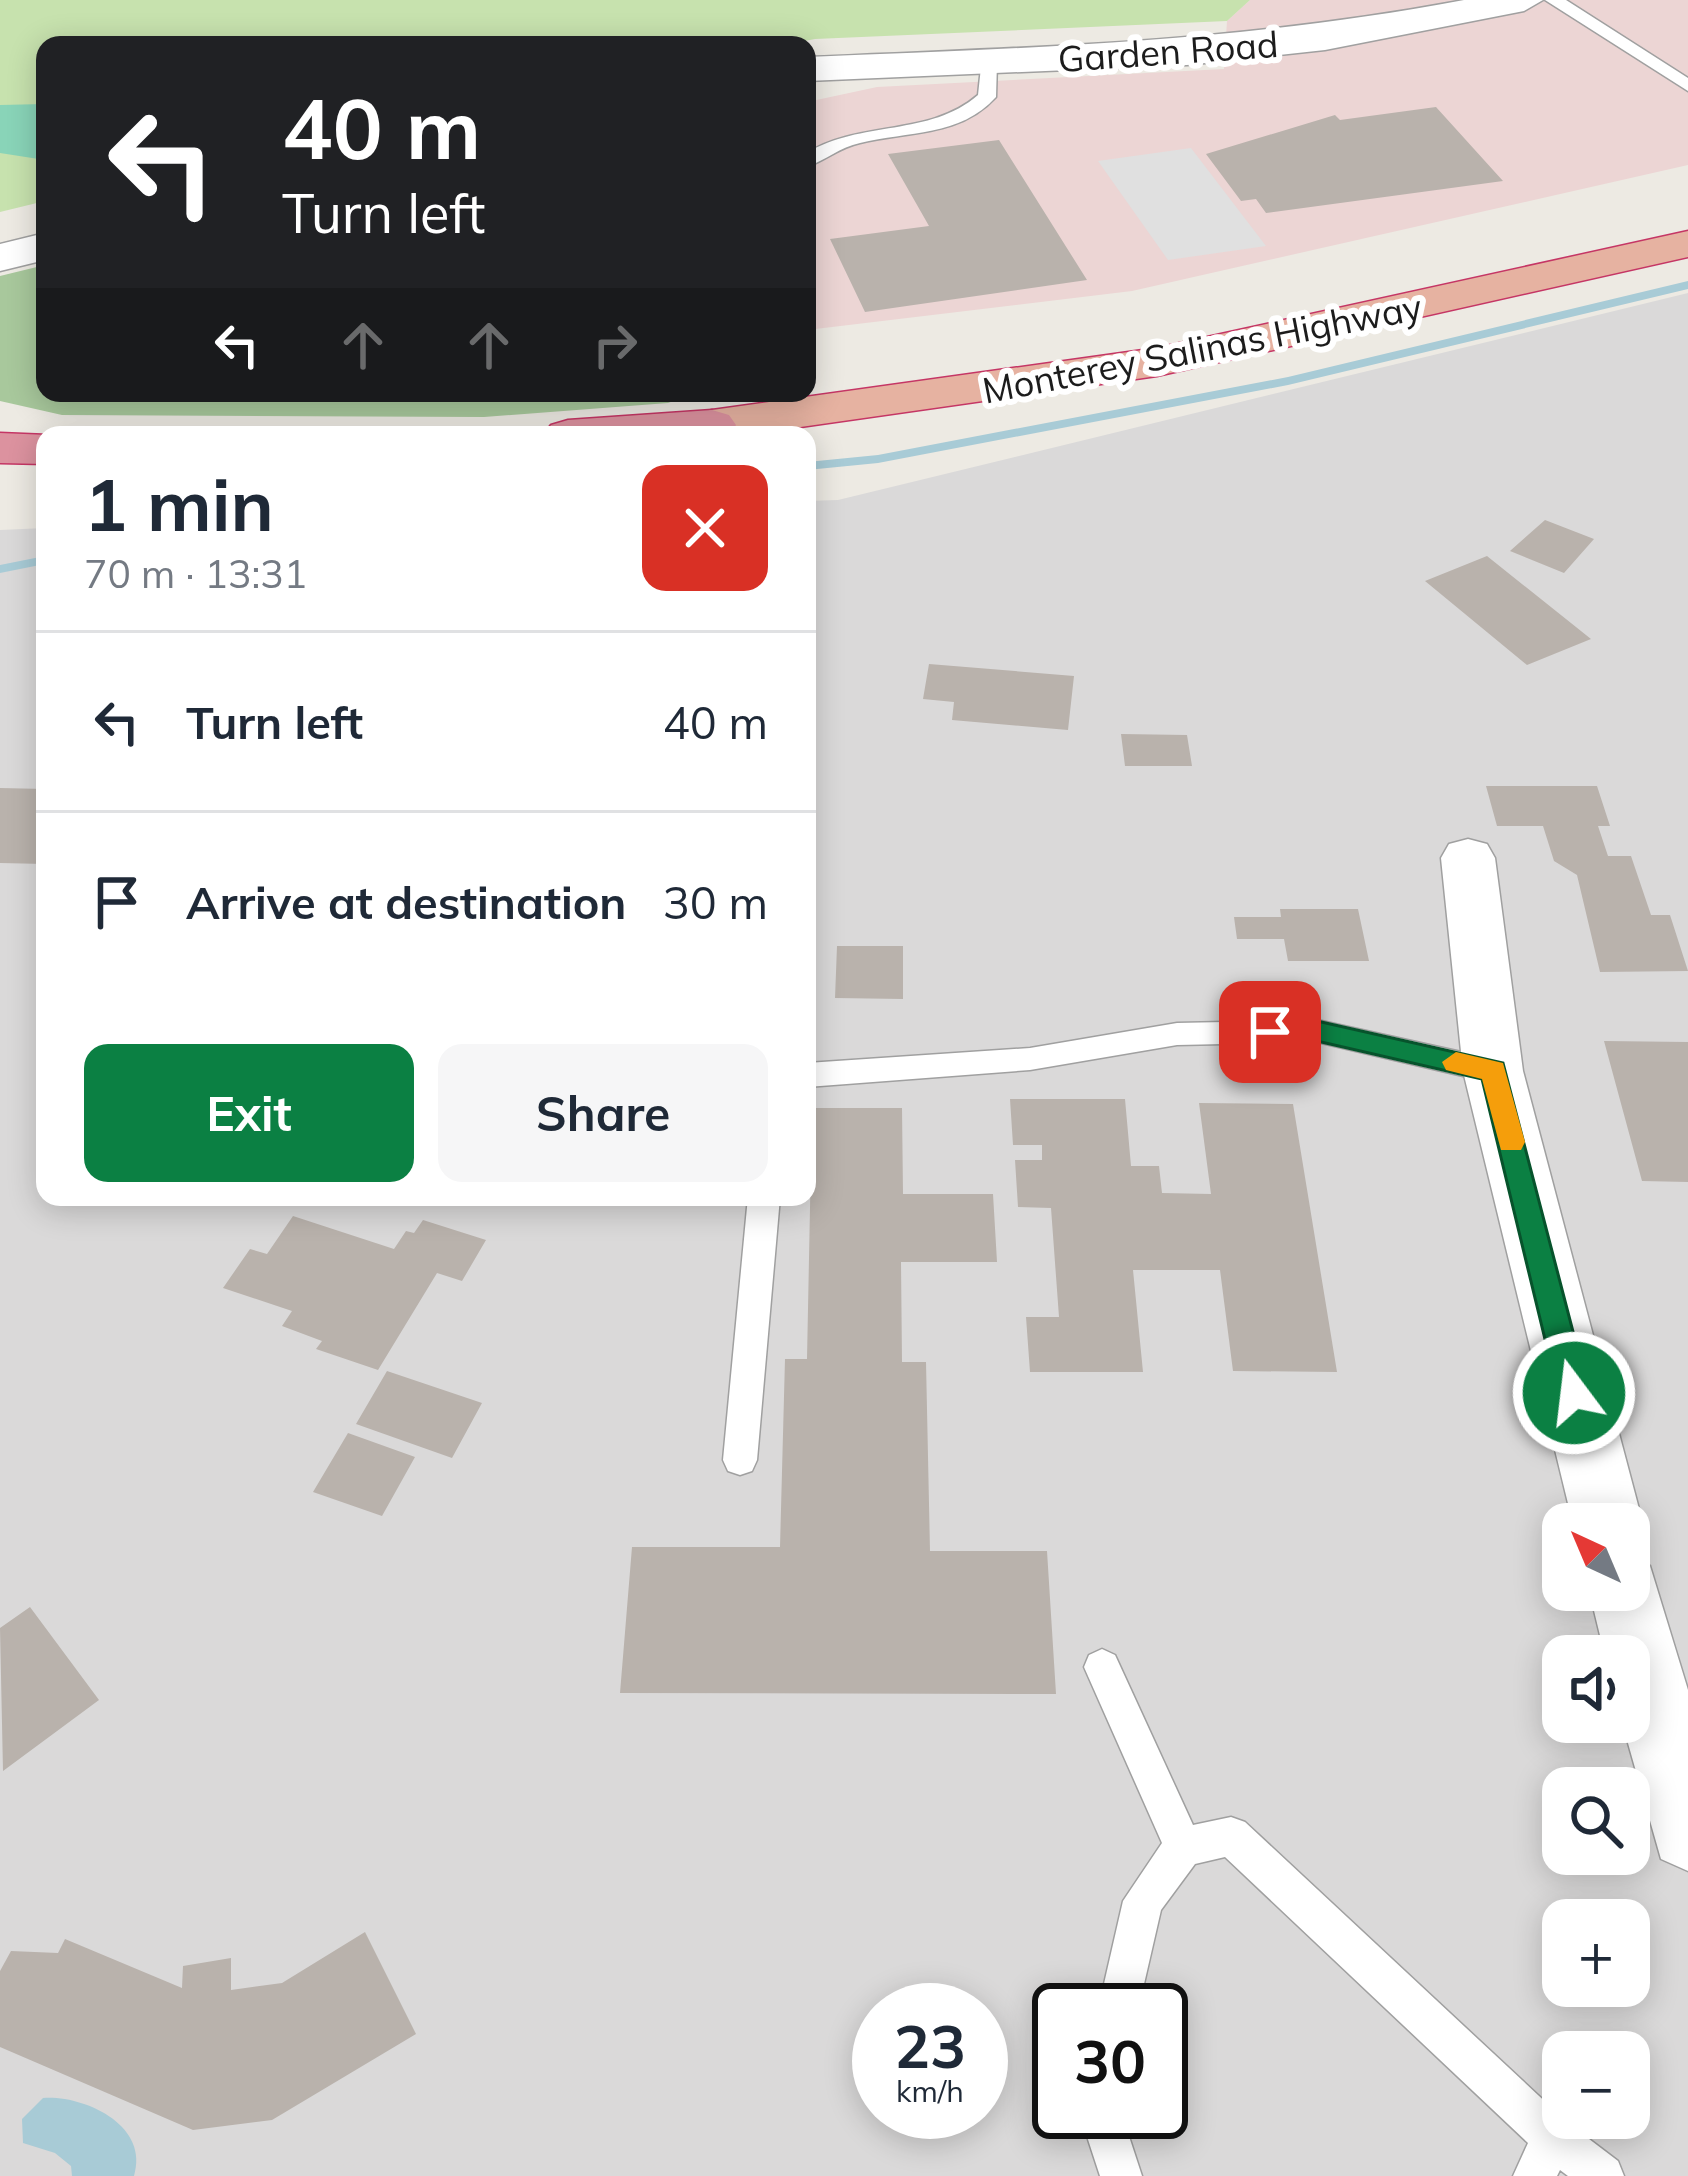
<!DOCTYPE html>
<html lang="en">
<head>
<meta charset="utf-8">
<style>
	:root { --surface:#fff; --page:#f6f6f7; --text:#1f2937; --muted:#747a83; --line:#e0e1e3; --accent:#0b8043 }
	body { margin:0; font-family:Mulish,sans-serif; background:var(--page); color:var(--text); height:100vh; display:flex; flex-direction:column; font-size:45px; white-space:nowrap }
	* { box-sizing:border-box; margin:0 }
	p { font-size:39px; color:var(--muted) }
	.icon { flex:none; width:66px; height:66px; fill:none; stroke:currentColor; stroke-width:2; stroke-linecap:round; stroke-linejoin:round }
	.map { position:relative; flex:1; overflow:hidden }
	.drawer { position:absolute; left:36px; top:426px; width:780px; height:780px; display:flex; flex-direction:column; background:var(--surface); border-radius:24px; box-shadow:0 6px 30px #0003 }
	.drawer>* { flex:none }
	.top-card { position:absolute; left:36px; top:36px; width:780px; height:366px; border-radius:24px; box-shadow:0 6px 30px #0003; background:#202124; color:#fff; overflow:hidden }
	.needle { width:78px; rotate:316deg }
	.buttons { position:absolute; left:1542px; top:1503px; display:grid; gap:24px }
	.buttons a { display:grid; place-items:center; width:108px; height:108px; border-radius:24px; background:var(--surface); box-shadow:0 6px 30px #0003; font-size:60px }
	.speed { position:absolute; left:852px; top:1983px; display:flex; gap:24px; font-size:60px; font-weight:700; text-align:center }
	.speed>* { display:grid; place-content:center; width:156px; height:156px; border-radius:50%; background:var(--surface); box-shadow:0 6px 30px #0003; line-height:1 }
	.speed small { font-size:30px; font-weight:400 }
	.speed .limit { border:6px solid #111; border-radius:18px; background:#fff; color:#111 }
	.pin { position:absolute; display:grid; place-items:center; width:102px; height:102px; color:#fff; margin:-51px; border-radius:24px; box-shadow:0 6px 18px #0006 }
	.me { position:absolute; width:132px; margin:-66px; rotate:345deg; stroke-linejoin:round; filter:drop-shadow(0 0 9px #0008) }
	.turn { display:flex; align-items:center; gap:42px; height:252px; padding:0 48px; font-size:54px }
	.turn .icon { width:156px; height:156px; stroke-width:2.5 }
	.turn b { display:block; font-size:84px; line-height:102px }
	.lanes { display:flex; align-items:center; height:114px; padding:0 48px; background:#0003; justify-content:center; gap:60px; direction:ltr }
	.lanes .off { opacity:.35 }
	.round { display:grid; place-items:center; flex:none; width:126px; height:126px; border-radius:24px; background:var(--page) }
	.overview { display:flex; align-items:center; justify-content:space-between; height:204px; padding:0 48px }
	h1 { font-size:72px; font-weight:700; line-height:90px }
	.cta { display:flex; gap:24px; margin-top:auto; padding:24px 48px }
	.cta a { flex:1; height:138px; border-radius:24px; background:var(--accent); color:#fff; font-size:48px; font-weight:700; line-height:138px; text-align:center }
	.cta a+a { background:var(--page); color:var(--text) }
	ul { padding:0; list-style:none }
	li { display:flex; align-items:center; gap:36px; height:180px; padding:0 48px; border-top:3px solid var(--line) }
	li div { flex:1 }
	li b { display:block; font-size:45px }
	li em { font-style:normal }
	.map>svg:first-child { display:block }
	.residential { fill:#dad9d9; fill-rule:evenodd }
	.commercial { fill:#ecd5d4 }
	.grass { fill:#c7e2ae }
	.forest { fill:#a8c89c }
	.pitch { fill:#89d4b8 }
	.parking { fill:#e0e0e0 }
	.water { fill:#a8cbd6 }
	.lines { fill:none; stroke-linecap:round; stroke-linejoin:round }
	.stream { fill:#a8cbd6; fill-rule:evenodd }
	.building { fill:#b9b2ac }
	.service-casing { stroke:#a0a0a0; stroke-width:3 }
	.minor-casing { stroke:#a0a0a0; stroke-width:3 }
	.tertiary-casing { stroke:#a0a0a0; stroke-width:3 }
	.trunk-casing { stroke:#c53665; stroke-width:3 }
	.motorway-casing { stroke:#c53665; stroke-width:3 }
	.service { fill:#fff; fill-rule:evenodd }
	.minor { fill:#fff; fill-rule:evenodd }
	.tertiary { fill:#fff; fill-rule:evenodd }
	.trunk { fill:#e6b2a1; fill-rule:evenodd }
	.motorway { fill:#dc929f; fill-rule:evenodd }
	.route { fill:#0b8043; stroke:#07532c; stroke-width:3 }
	.slow { fill:#f59e0b }
	.labels { text-anchor:middle; dominant-baseline:central; stroke-width:12; stroke-linejoin:round; paint-order:stroke }
	.far-street-label { font-size:36px; fill:#1c1c1c; stroke:#fff }
</style>
</head>
<body>
<div class="map">
<svg width="1688" height="2176" viewBox="0 0 1688 2176">
	<rect width="100%" height="100%" fill="#edeae3"/>
	<!-- residential -->
	<path class="residential" d="M1688,293V2176H0V530L45,528V1197H807V501L838,500ZM1563,1524H1629V1590H1563ZM1563,1656H1629V1722H1563ZM1563,1788H1629V1854H1563ZM1563,1920H1629V1986H1563ZM879,2010H981V2112H879ZM1059,2010H1161V2112H1059ZM1563,2052H1629V2118H1563Z"/>
	<!-- commercial -->
	<path class="commercial" d="M1250,0H1688V165L1132,291L807,330V102L877,87L1224,69L1227,21Z"/>
	<!-- grass -->
	<path class="grass" d="M0,0H1250L1227,21L815,39L783,45H45V201L0,212Z"/>
	<!-- forest -->
	<path class="forest" d="M45,265V393H695L668,403L484,417L62,415L0,401V276Z"/>
	<!-- pitch -->
	<path class="pitch" d="M45,104V160L0,153V105Z"/>
	<!-- parking -->
	<path class="parking" d="M1191,148L1266,246L1168,260L1098,161Z"/>
	<!-- water -->
	<path class="water" d="M43,2098C84,2095 150,2125 134,2176H72L71,2166L55,2153L23,2143L22,2119Z"/>
	<g class="lines">
		<!-- stream -->
		<path class="stream" d="M1688,281V289L1288,385L878,463L807,470V462L878,455L1288,377Z
			M45,556V564L0,573V565Z"/>
	</g>
	<!-- building -->
	<path class="building" d="M1436,107L1503,181L1266,213L1256,199L1241,201L1206,154L1335,115L1340,120Z
		M999,140L1087,280L865,312L830,239L929,226L888,154Z
		M1545,520L1594,539L1564,573L1510,551Z
		M1487,556L1591,639L1527,665L1425,581Z
		M929,664L1074,676L1068,730L952,720L954,702L923,699Z
		M1121,734L1187,735L1192,766H1125Z
		M1486,786H1597L1610,826H1598L1608,856H1631L1651,915H1670L1688,971L1600,972L1577,875L1554,861L1543,826H1497Z
		M0,788L45,789V864L0,863Z
		M1280,909H1358L1369,961H1288L1284,939H1237L1234,917H1281Z
		M837,946H903V999L835,998Z
		M1604,1041L1688,1042V1182L1642,1181Z
		M1010,1099H1125L1131,1166H1159L1162,1193L1211,1194L1199,1103L1293,1104L1337,1372L1233,1371L1220,1270H1133L1143,1372H1030L1026,1317H1059L1051,1208L1018,1207L1015,1160H1042V1145H1013Z
		M812,1108H902L903,1194H993L997,1262H901L902,1362H926L930,1551H1047L1056,1694L620,1693L632,1547H780L785,1359H807Z
		M293,1216L394,1249L406,1231L414,1233L423,1220L486,1240L462,1281L437,1273L378,1370L316,1349L322,1341L282,1326L292,1311L223,1288L250,1249L267,1254Z
		M387,1371L482,1403L452,1458L356,1424Z
		M348,1433L415,1457L382,1516L313,1492Z
		M30,1607L99,1700L3,1771L0,1628Z
		M365,1932L416,2034L272,2120L193,2130L0,2047V1971L11,1951L58,1953L65,1939L182,1988L183,1966L231,1958V1990L282,1983Z"/>
	<g class="lines">
		<defs>
			<path id="service" d="M1545,0H1566L1688,78V91Z
				M982,58L997,62L996,97C960,137 908,131 860,143C840,147 826,160 807,167V153C860,120 930,137 978,95Z
				M1317,1020L1493,1059L1504,1063L1508,1071L1504,1079L1493,1083L1317,1042L1177,1045L1030,1070L807,1087V1063L1030,1048L1177,1023Z
				M748,1197H780L757,1460L752,1471L740,1475L728,1471L723,1460Z
				M1102,1649L1115,1655L1193,1825L1231,1817L1245,1822L1568,2123L1618,2161L1624,2176H1568L1560,2170L1557,2176H1513L1528,2143L1225,1857L1195,1864L1161,1910L1138,2010H1098L1123,1901L1162,1843L1084,1667L1089,1655Z
				M1079,2112H1121L1142,2176H1100Z"/>
			<path id="minor" d="M1468,839L1487,844L1495,858L1523,1071L1643,1524L1629,1548V1524H1573L1463,1071L1441,858L1449,844Z
				M1629,1558L1650,1566L1688,1690V1871L1661,1859L1622,1722H1629V1656H1605L1589,1590H1629Z"/>
			<path id="tertiary" d="M1464,0H1543L1524,11L1325,50L1187,65L807,81V57C1033,48 1241,42 1464,0Z
				M45,233V260L0,271V244Z"/>
			<path id="trunk" d="M1688,231V257L1157,376L745,435H695L688,425L695,415L712,410L1157,348Z"/>
			<path id="motorway" d="M712,410L729,415L736,425L729,435H543L551,425L568,420Z
				M0,433L48,435L45,464L0,463Z"/>
		</defs>
		<!-- service casing -->
		<use href="#service" class="service-casing"/>
		<!-- minor casing -->
		<use href="#minor" class="minor-casing"/>
		<!-- tertiary casing -->
		<use href="#tertiary" class="tertiary-casing"/>
		<!-- trunk casing -->
		<use href="#trunk" class="trunk-casing"/>
		<!-- motorway casing -->
		<use href="#motorway" class="motorway-casing"/>
		<!-- service -->
		<use href="#service" class="service"/>
		<!-- minor -->
		<use href="#minor" class="minor"/>
		<!-- tertiary -->
		<use href="#tertiary" class="tertiary"/>
		<!-- trunk -->
		<use href="#trunk" class="trunk"/>
		<!-- motorway -->
		<use href="#motorway" class="motorway"/>
	</g>
	<!-- route -->
	<path class="route" d="M1317,1021L1503,1063L1589,1393L1584,1402L1574,1406L1558,1393L1482,1079L1317,1041L1270,1042L1257,1032L1270,1022Z"/>
	<!-- slow -->
	<path class="slow" d="M1456,1052L1503,1063L1525,1142L1521,1150H1501L1482,1079L1446,1070L1442,1062Z"/>
	<g class="labels">
		<!-- far-street labels -->
		<g class="far-street-label">
			<text transform="translate(1168 51) rotate(-4)">Garden Road</text>
			<text transform="translate(1202 348) rotate(-11)">Monterey Salinas Highway</text>
		</g>
	</g>
</svg>
<div class="buttons">
<a><svg class="needle" viewBox="-14 -14 28 28"><path d="M0-13l5 13h-10z" fill="#e53935"/><path d="M0 13l5-13h-10z" fill="#747a83"/></svg></a>
<a><svg class="icon" aria-label="sound" viewBox="0 0 24 24"><path d="M4 9h4l5-4v14l-5-4H4zM17 9q2 3 0 6"/></svg></a>
<a><svg class="icon" aria-label="search" viewBox="0 0 24 24"><circle cx="10" cy="10" r="6"/><path d="M15 15l6 6"/></svg></a>
<a>+</a>
<a>−</a>
</div>
<div class="speed"><div>23<small>km/h</small></div><div class="limit">30</div></div>
<div class="pin" style="left:1270px;top:1032px;background:#d93025"><svg class="icon" aria-label="arrive" viewBox="0 0 24 24"><path d="M6 21V4h12l-3 4 3 4H6"/></svg></div>
<svg class="me" style="left:1574px;top:1393px" viewBox="-20 -20 40 40"><circle r="17" fill="#0b8043" stroke="#fff" stroke-width="3"/><path d="M0-11L8 9 0 5-8 9z" fill="#fff"/></svg>
<div class="top-card">
<div class="turn"><svg class="icon" aria-label="left" viewBox="0 0 24 24"><path d="M17 20v-9H6M10 6l-5 5 5 5"/></svg><div><b>40 m</b>Turn left</div></div>
<div class="lanes"><svg class="icon" aria-label="left" viewBox="0 0 24 24"><path d="M17 20v-9H6M10 6l-5 5 5 5"/></svg><svg class="icon off" aria-label="ahead" viewBox="0 0 24 24"><path d="M12 20V5M6 11l6-6 6 6"/></svg><svg class="icon off" aria-label="ahead" viewBox="0 0 24 24"><path d="M12 20V5M6 11l6-6 6 6"/></svg><svg class="icon off" aria-label="right" viewBox="0 0 24 24"><path d="M7 20v-9h11M14 6l5 5-5 5"/></svg></div>
</div>
<section class="drawer">
<div class="overview"><div><h1>1 min</h1><p>70 m · 13:31</p></div><a class="round" style="background:#d93025;color:#fff"><svg class="icon" aria-label="close" viewBox="0 0 24 24"><path d="M6 6l12 12M18 6L6 18"/></svg></a></div>
<ul>
<li><svg class="icon" aria-label="left" viewBox="0 0 24 24"><path d="M17 20v-9H6M10 6l-5 5 5 5"/></svg><div><b>Turn left</b></div><em>40 m</em></li>
<li><svg class="icon" aria-label="arrive" viewBox="0 0 24 24"><path d="M6 21V4h12l-3 4 3 4H6"/></svg><div><b>Arrive at destination</b></div><em>30 m</em></li>
</ul>
<div class="cta"><a>Exit</a><a>Share</a></div>
</section>
</div>
</body>
</html>
